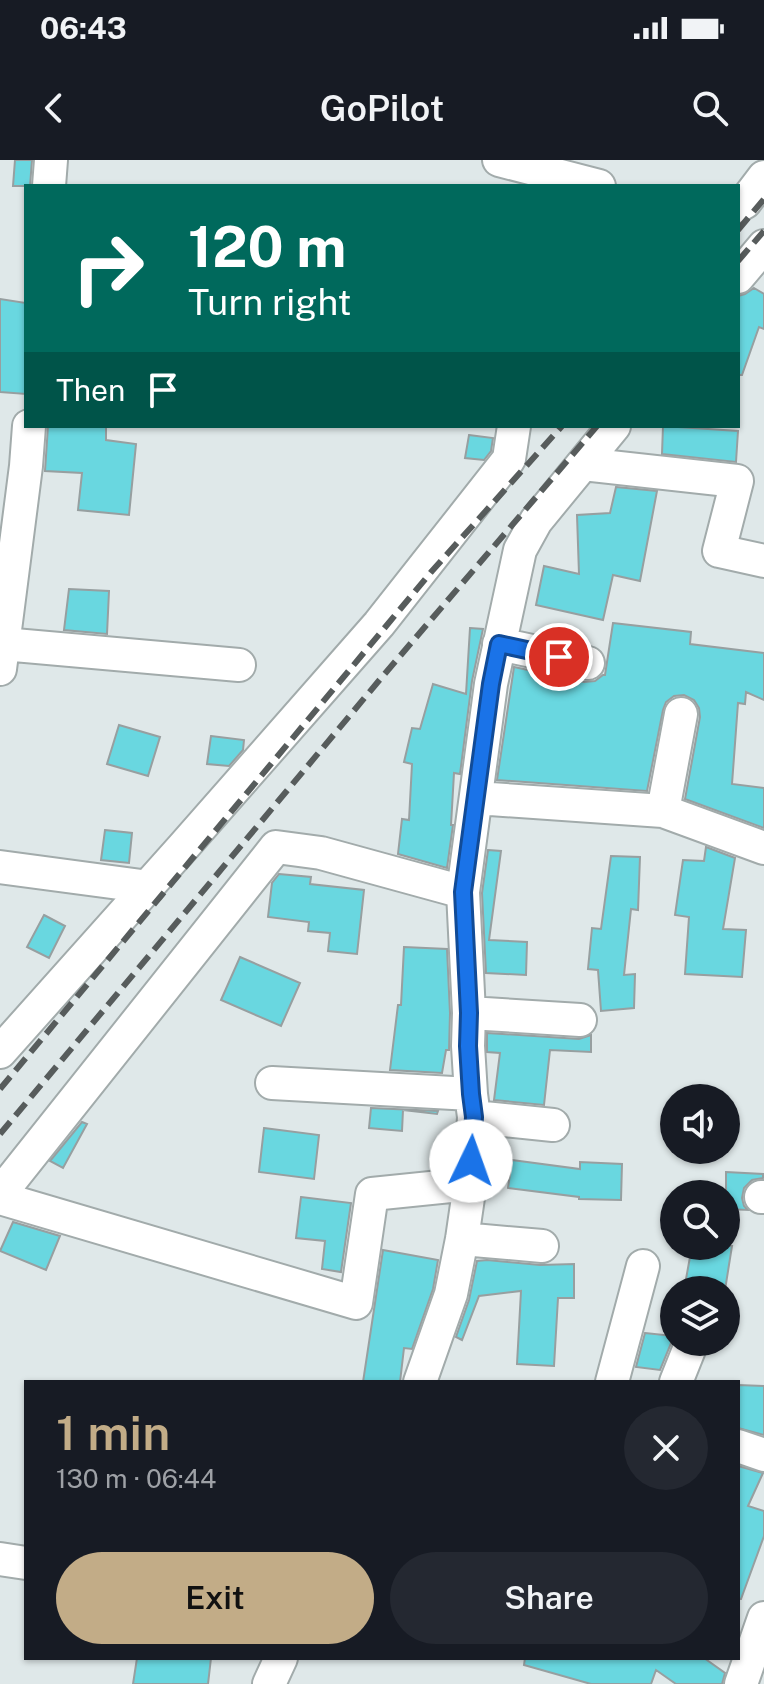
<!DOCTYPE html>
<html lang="en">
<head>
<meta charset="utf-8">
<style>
	:root { --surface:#171b24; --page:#242831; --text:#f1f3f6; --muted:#9ea1a6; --accent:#c2ac87 }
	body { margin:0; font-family:"Public Sans",sans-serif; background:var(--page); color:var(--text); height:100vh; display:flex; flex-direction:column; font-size:30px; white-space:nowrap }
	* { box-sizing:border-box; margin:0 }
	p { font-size:26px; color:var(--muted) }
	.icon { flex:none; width:44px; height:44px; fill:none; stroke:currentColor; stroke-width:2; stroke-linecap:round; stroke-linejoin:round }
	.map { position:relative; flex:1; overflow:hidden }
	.drawer { position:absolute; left:24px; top:1220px; width:716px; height:280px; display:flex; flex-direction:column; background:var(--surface); border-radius:0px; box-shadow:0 2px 6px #0004 }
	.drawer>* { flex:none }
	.hud { position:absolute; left:24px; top:24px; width:716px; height:244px; border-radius:0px; box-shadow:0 2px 6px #0004; background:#00695c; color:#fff; overflow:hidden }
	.fabs { position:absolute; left:660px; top:924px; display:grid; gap:16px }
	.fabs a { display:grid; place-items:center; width:80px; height:80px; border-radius:50%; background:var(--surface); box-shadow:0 2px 6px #0004; font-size:40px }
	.pin { position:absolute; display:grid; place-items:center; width:68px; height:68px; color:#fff; margin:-34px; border:4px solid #fff; border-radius:50%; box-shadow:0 2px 8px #0007 }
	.me { position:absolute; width:88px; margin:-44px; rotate:3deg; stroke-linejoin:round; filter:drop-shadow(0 0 6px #0008) }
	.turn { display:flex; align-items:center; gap:28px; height:168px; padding:0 32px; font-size:36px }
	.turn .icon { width:104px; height:104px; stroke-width:2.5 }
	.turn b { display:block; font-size:56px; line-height:68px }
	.then { display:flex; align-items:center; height:76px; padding:0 32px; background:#0003; gap:16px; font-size:30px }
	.round { display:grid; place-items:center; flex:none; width:84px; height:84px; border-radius:42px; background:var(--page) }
	.overview { display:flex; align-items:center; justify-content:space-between; height:136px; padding:0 32px }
	h1 { font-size:48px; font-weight:600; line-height:60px; color:var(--accent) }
	.action { display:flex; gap:16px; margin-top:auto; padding:16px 32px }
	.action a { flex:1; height:92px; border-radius:48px; background:var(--accent); color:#111; font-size:32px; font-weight:600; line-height:92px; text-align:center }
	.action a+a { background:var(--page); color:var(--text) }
	.status { display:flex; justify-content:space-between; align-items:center; height:56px; padding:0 40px; background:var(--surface); direction:ltr }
	.status svg { height:22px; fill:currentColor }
	header { display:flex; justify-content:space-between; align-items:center; height:104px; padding:0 32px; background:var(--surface); font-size:36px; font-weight:600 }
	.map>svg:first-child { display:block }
	.building { fill:#69d7e0; stroke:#979fa0; stroke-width:2 }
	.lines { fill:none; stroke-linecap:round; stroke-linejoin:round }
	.minor-casing { stroke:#a2abab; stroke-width:36 }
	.minor { stroke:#fff; stroke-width:32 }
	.rail { stroke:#575c5c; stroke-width:6; stroke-dasharray:16 8; stroke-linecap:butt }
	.route-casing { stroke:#114b97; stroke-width:20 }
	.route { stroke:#1a73e8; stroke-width:14 }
</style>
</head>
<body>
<div class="status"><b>06:43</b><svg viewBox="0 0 49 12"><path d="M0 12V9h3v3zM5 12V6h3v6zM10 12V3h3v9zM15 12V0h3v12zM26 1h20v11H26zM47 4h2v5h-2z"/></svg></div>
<header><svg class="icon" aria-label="back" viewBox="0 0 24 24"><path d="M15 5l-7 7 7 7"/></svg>GoPilot<svg class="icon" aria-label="search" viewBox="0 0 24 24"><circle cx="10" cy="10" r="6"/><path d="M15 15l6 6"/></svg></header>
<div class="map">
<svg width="764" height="1524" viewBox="0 0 764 1524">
	<rect width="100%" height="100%" fill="#dfe8e9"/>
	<!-- building -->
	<path class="building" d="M15,0H32L30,26H13Z
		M754,128L764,134V169L759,167L742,215H738V136L745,134Z
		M0,139L26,143V234L0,232Z
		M48,266H106V280L136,284L129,355L78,350L82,313L45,311Z
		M663,266L738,271L736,302L662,294Z
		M469,275L493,278L491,291L484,300L465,298Z
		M616,327L657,331L640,421L613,415L603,460L536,445L544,406L579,414L577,355L610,353Z
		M69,429L109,431L107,474L64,470Z
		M613,463L691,472L690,484L764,493V540L746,532L745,544L738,543L732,624L764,628V668L685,639L700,557L699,548L694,540L684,535L674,536L666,542L663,550L647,631L497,620L514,507L584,522L595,521L603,515H605Z
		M470,468L483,469L472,521L460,614L454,613L451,665H453L447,708L398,694L402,659L409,660L412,604L404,602L412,568L420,569L433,524L466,534Z
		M119,565L160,577L148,616L107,604Z
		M211,576L244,580L243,590L229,606L207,604Z
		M105,670L132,673L129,703L101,700Z
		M706,687L735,698L723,769L746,770L742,817L685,814L689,757L675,755L683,700L704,701Z
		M488,690L501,691L489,780L527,782L526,815L486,813L482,733Z
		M611,696L640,697L638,750L631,749L624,815L635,814L634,848L601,851L598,810L588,809L592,768L601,769Z
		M279,714L311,717L310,724L364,730L357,794L328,791L330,773L308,771L309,762L268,757L272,723Z
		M44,755L65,766L49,798L27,787Z
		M404,787L447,789L450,853L449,890H446L442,913L390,910L398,845H401Z
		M240,797L300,823L281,866L221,840Z
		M487,873L579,879L591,875V892L550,890L544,945L494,940L500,893L487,892Z
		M371,948L438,951L437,954L403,950L402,971L369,968Z
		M82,962L87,964L63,1008L50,1001Z
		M264,968L319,975L314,1019L259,1012Z
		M512,1000L580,1009V1002L622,1004L621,1040L579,1039V1037L508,1028Z
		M726,1012L763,1014V1018L752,1020L744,1028L742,1038L744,1046L748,1050L726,1049Z
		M301,1037L351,1043L341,1112L322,1109L325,1081L296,1078Z
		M13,1062L60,1076L46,1110L0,1091Z
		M692,1086H732L725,1130H684Z
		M383,1090L438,1100L433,1129L412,1189L404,1188L400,1222H363Z
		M487,1100L540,1105L574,1104V1138H558L554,1206L517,1204L521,1131L479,1136L462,1180L456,1177L469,1140L477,1101Z
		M645,1173L674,1176L660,1210L636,1207Z
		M738,1225L764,1226V1275L738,1268Z
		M738,1306L763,1313L748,1346L764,1351V1376L741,1439H738Z
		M137,1498H211L208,1524H133Z
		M525,1498H704L725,1513L722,1524H676L656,1510L651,1524H591L524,1505Z"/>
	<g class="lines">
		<defs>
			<path id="minor" d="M499,0L599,26
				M49,26L51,0
				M738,46L745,42L764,17
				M738,117L764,86
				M583,304L737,321L719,391L764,401
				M3,484L239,505
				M499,484L588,503
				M0,509L26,306L29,266
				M476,638L663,651L764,688
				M663,651L681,554
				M0,707L149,727
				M469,853L580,860
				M0,892L184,686L379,464L509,299L514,266
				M272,923L471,934
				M474,957L553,965
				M0,1034L276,687L321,693L463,732
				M761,1037H764
				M0,1038L356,1143L372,1034L470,1024
				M462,1079L542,1086
				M420,1222L451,1134L462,1079L470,1024L474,957L471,934L468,886L469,853L463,732L491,524L520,390L536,361L614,266
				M612,1222L643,1106
				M676,1222L692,1182
				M738,1286L764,1295
				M0,1399L26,1403
				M269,1524L281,1498
				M741,1524L764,1458"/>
		</defs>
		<!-- minor casing -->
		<use href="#minor" class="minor-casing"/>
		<!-- minor -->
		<use href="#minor" class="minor"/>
		<!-- rail -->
		<path class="rail" d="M738,70L764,39
			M738,101L764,71
			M0,929L432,411L562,266
			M0,974L382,517L597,266"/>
	</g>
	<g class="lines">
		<defs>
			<path id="route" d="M471,1001L474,957L471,934L468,886L469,853L463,732L491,524L499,484L559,497"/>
		</defs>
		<!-- route casing -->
		<use href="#route" class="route-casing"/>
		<!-- route -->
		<use href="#route" class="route"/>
	</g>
</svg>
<div class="fabs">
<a><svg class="icon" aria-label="sound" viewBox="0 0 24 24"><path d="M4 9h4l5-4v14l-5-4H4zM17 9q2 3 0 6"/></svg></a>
<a><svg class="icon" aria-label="search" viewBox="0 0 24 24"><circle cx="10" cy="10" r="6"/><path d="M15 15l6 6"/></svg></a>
<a><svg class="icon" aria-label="layers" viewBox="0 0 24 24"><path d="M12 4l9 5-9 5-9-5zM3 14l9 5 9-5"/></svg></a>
</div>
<div class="pin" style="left:559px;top:497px;background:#d93025"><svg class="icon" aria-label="arrive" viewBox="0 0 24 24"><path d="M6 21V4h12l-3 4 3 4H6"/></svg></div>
<svg class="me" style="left:471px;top:1001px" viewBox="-20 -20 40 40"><circle r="19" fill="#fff"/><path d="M0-13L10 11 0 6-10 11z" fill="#1a73e8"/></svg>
<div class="hud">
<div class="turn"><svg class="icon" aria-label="right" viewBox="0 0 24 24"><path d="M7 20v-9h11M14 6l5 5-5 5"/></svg><div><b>120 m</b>Turn right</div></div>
<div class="then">Then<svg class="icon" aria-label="arrive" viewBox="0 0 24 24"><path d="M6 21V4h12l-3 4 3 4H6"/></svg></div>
</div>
<section class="drawer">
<div class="overview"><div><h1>1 min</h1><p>130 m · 06:44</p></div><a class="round"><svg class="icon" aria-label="close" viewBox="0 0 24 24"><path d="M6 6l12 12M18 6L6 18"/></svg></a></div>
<div class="action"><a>Exit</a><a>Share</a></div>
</section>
</div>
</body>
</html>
